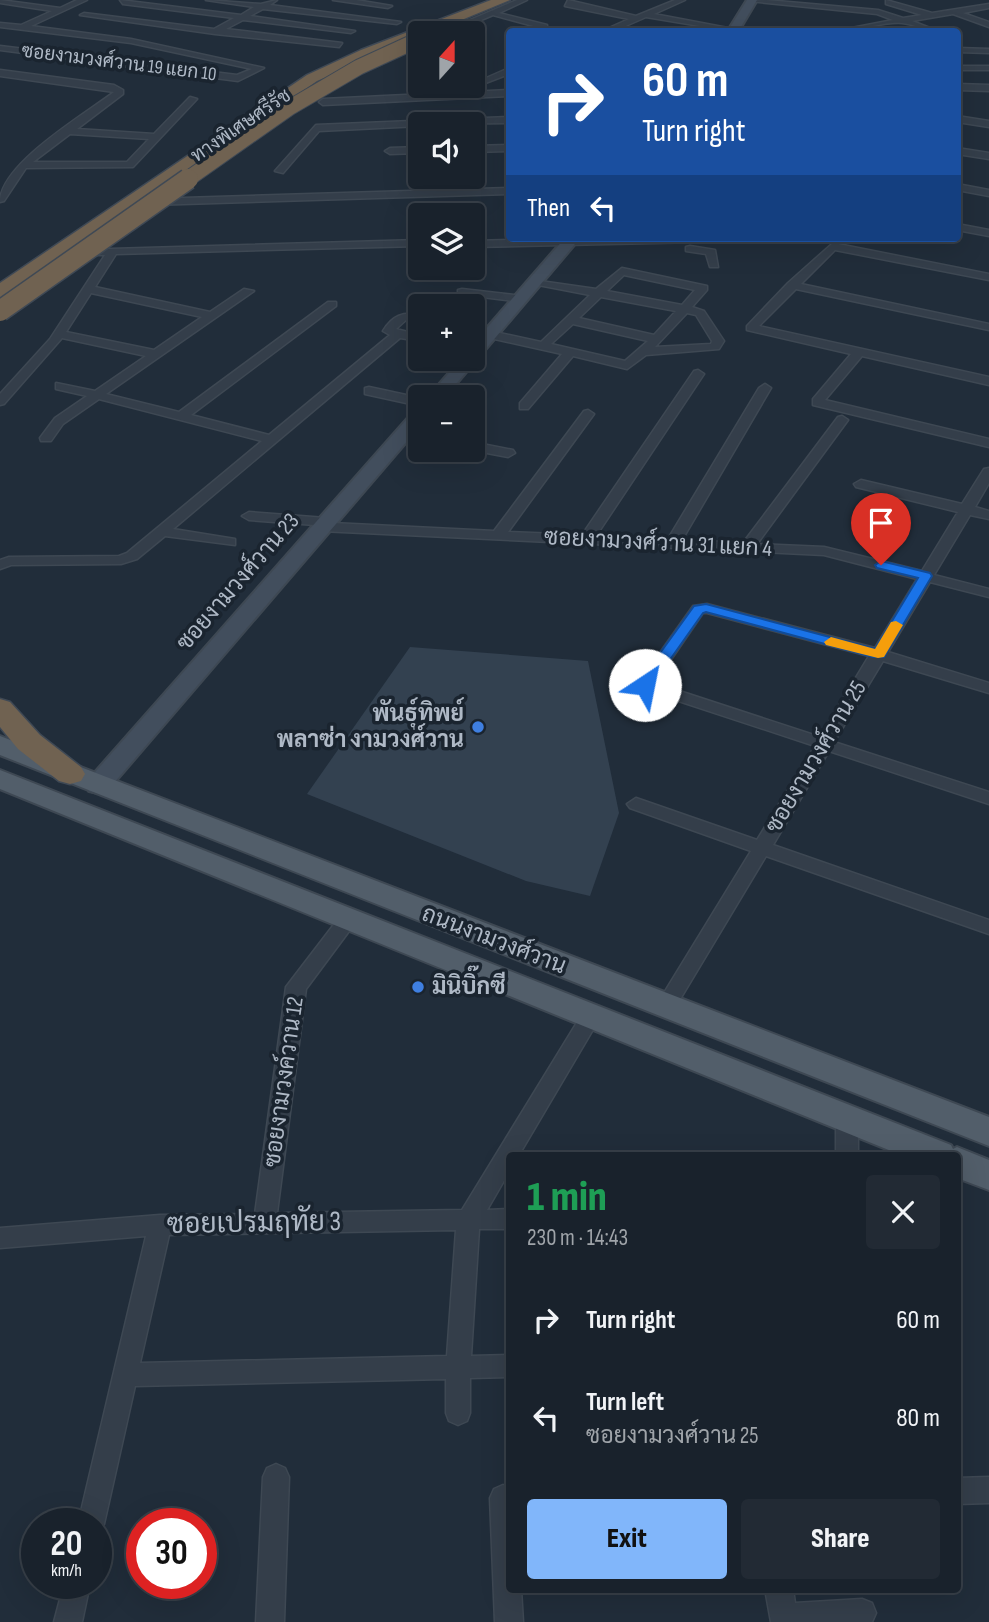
<!DOCTYPE html>
<html lang="en">
<head>
<meta charset="utf-8">
<style>
	:root { --surface:#19222c; --page:#222a34; --text:#f1f3f6; --muted:#9fa4a9; --line:#373f48; --accent:#81b6fa }
	body { margin:0; font-family:"Sofia Sans Condensed",Sarabun,sans-serif; background:var(--page); color:var(--text); height:100vh; display:flex; flex-direction:column; font-size:26px; white-space:nowrap }
	* { box-sizing:border-box; margin:0 }
	p { font-size:23px; color:var(--muted) }
	.icon { flex:none; width:38px; height:38px; fill:none; stroke:currentColor; stroke-width:2; stroke-linecap:round; stroke-linejoin:round }
	.map { position:relative; flex:1; overflow:hidden }
	.sheet { position:absolute; left:506px; top:1152px; width:455px; height:441px; display:flex; flex-direction:column; background:var(--surface); border-radius:7px; box-shadow:0 7px 28px #0002,0 0 0 2px var(--line) }
	.sheet>* { flex:none }
	.banner { position:absolute; left:506px; top:28px; width:455px; height:214px; border-radius:7px; box-shadow:0 7px 28px #0002,0 0 0 2px var(--line); background:#1a4fa0; color:#fff; overflow:hidden }
	.needle { width:46px; rotate:21deg }
	.controls { position:absolute; left:408px; top:21px; display:grid; gap:14px }
	.controls a { display:grid; place-items:center; width:77px; height:77px; border-radius:7px; background:var(--surface); box-shadow:0 7px 28px #0002,0 0 0 2px var(--line); font-size:35px }
	.speed { position:absolute; left:21px; top:1508px; display:flex; gap:14px; font-size:35px; font-weight:700; text-align:center }
	.speed>* { display:grid; place-content:center; width:91px; height:91px; border-radius:50%; background:var(--surface); box-shadow:0 7px 28px #0002,0 0 0 2px var(--line); line-height:1 }
	.speed small { font-size:18px; font-weight:400 }
	.speed .limit { border:10px solid #d22; background:#fff; color:#111 }
	.pin { position:absolute; display:grid; place-items:center; width:60px; height:60px; color:#fff; margin:-72px -30px; border-radius:50% 50% 50% 0; rotate:-45deg; box-shadow:0 0 7px #0007 }
	.pin .icon { rotate:45deg }
	.me { position:absolute; width:77px; margin:-38px; rotate:34deg; stroke-linejoin:round; filter:drop-shadow(0 0 5px #0008) }
	.turn { display:flex; align-items:center; gap:24px; height:147px; padding:0 21px; font-size:32px }
	.turn .icon { width:91px; height:91px; stroke-width:2.5 }
	.turn b { display:block; font-size:49px; line-height:60px }
	.then { display:flex; align-items:center; height:66px; padding:0 21px; background:#0003; gap:14px; font-size:26px }
	.round { display:grid; place-items:center; flex:none; width:74px; height:74px; border-radius:7px; background:var(--page) }
	.summary { display:flex; align-items:center; justify-content:space-between; height:119px; padding:0 21px }
	h1 { font-size:42px; font-weight:800; line-height:52px; color:#1e9e55 }
	.action { display:flex; gap:14px; margin-top:auto; padding:14px 21px }
	.action a { flex:1; height:80px; border-radius:7px; background:var(--accent); color:#111; font-size:28px; font-weight:800; line-height:80px; text-align:center }
	.action a+a { background:var(--page); color:var(--text) }
	ul { padding:0; list-style:none }
	li { display:flex; align-items:center; gap:21px; height:98px; padding:0 21px }
	li div { flex:1 }
	li b { display:block; font-size:26px }
	li em { font-style:normal }
	.map>svg:first-child { display:block }
	.building { fill:#334150 }
	.lines { fill:none; stroke-linecap:round; stroke-linejoin:round }
	.street-casing { stroke:#3e4853; stroke-width:3 }
	.secondary-casing { stroke:#3e4853; stroke-width:4 }
	.primary-casing { stroke:#3e4853; stroke-width:4 }
	.highway-casing { stroke:#3f4955; stroke-width:3 }
	.street { fill:#343e4a; fill-rule:evenodd }
	.secondary { fill:#424e5d; fill-rule:evenodd }
	.primary { fill:#525e6a; fill-rule:evenodd }
	.highway { fill:#706251; fill-rule:evenodd }
	.highway-bridge-far1-casing { stroke:#3f4955; stroke-width:17; stroke-linecap:butt }
	.highway-bridge-casing { stroke:#3f4955; stroke-width:23; stroke-linecap:butt }
	.highway-bridge-far1 { stroke:#706251; stroke-width:15 }
	.highway-bridge { stroke:#706251; stroke-width:20 }
	.route { fill:#1a73e8; stroke:#114b97; stroke-width:2 }
	.slow { fill:#f59e0b }
	.shop-dot { fill:#3f7fe0; stroke:#1a242f; stroke-width:2.5 }
	.labels { text-anchor:middle; dominant-baseline:central; stroke-width:7; stroke-linejoin:round; paint-order:stroke }
	.far-street-label { font-size:19px; fill:#afb9c6; stroke:#1a242f }
	.street-label { font-size:23px; fill:#afb9c6; stroke:#1a242f }
	.poi-label { font-size:23px; font-weight:bold; fill:#afb9c6; stroke:#1a242f; text-anchor:end }
	.near-street-label { font-size:28px; fill:#afb9c6; stroke:#1a242f }
</style>
</head>
<body>
<div class="map">
<svg width="989" height="1622" viewBox="0 0 989 1622">
	<rect width="100%" height="100%" fill="#212d3a"/>
	<!-- building -->
	<path class="building" d="M410,647L588,661L619,813L590,896L526,881L307,794Z"/>
	<g class="lines">
		<defs>
			<path id="street" d="M0,0L60,8L77,0H87L31,26L131,39L264,68L238,81L0,50V46L237,75L252,69L131,43L0,27V23L21,25L52,11L0,3Z
				M120,0L241,15L254,7L206,0L261,4L277,0L270,5L401,22L397,24L263,9L250,16L355,31L351,33L243,20L226,29L342,43L339,47L215,34L80,15L84,13L214,29L234,18L123,4Z
				M333,0H356L392,6L388,8Z
				M517,0H527L499,13L547,25V29L530,32L537,27L493,15L450,33H440Z
				M568,0L636,16L675,0H685L654,14L728,28L724,30L646,17L612,32H600L629,19L565,6Z
				M766,0L878,10L903,18L922,15L886,4V0L932,13L989,4V8L963,13L989,22V27L953,14L912,21L940,32C926,32 915,24 902,23C885,21 853,32 831,32L893,20L877,14L748,1Z
				M957,48L989,49V53L957,52Z
				M957,66H989V70H957Z
				M509,68V74L475,87L468,86Z
				M0,70L114,85L123,90V94L77,129L154,134L190,97L197,99L133,167L26,168L4,201L0,202C0,164 85,114 114,92L0,76ZM70,134L149,139L127,162H33Z
				M957,84L989,85V91L957,90Z
				M509,90V96L323,105L319,102L323,99Z
				M957,116L989,121V127L957,122Z
				M509,117V123L420,124V126L319,131L283,173L275,171L316,125Z
				M509,145V151L472,152V146Z
				M420,147V153L390,154L385,151L390,148Z
				M957,148L989,153V159L957,154Z
				M957,184L989,190V196L957,190Z
				M509,188V194L151,205L146,202L151,199Z
				M957,224L989,230V236L957,230Z
				M601,238H748L743,241L472,247V241Z
				M420,240V246L116,254L95,287L210,312L244,289L254,291L106,394L179,412L328,302H336V306L191,415L269,435L390,335L383,331C392,316 403,311 420,315V321L406,320L396,329L420,335V341L400,338L173,529L235,539V545L165,536L137,559L121,564L11,565L0,569V560L9,557L119,556L127,553L262,441L99,399L63,424L51,441H41L40,438L55,418L87,396L56,389V383L95,391L146,356L62,338L4,404L0,405V394L50,339L105,255H81L77,254V250ZM91,293L202,317L154,350L66,332Z
				M833,243L989,274V280L835,250L801,284L989,324V330L796,289L759,326L989,377V385L862,356L825,400L989,439V447L813,405V399L851,354L747,330V326L788,283Z
				M690,246L715,250L718,267H710L706,254L686,251V247Z
				M622,268L707,286V290L692,307L704,311L724,341L719,349L646,355L627,369L573,356L528,409H520V403L562,354L472,334V327L541,342L590,295L533,284V280L596,289ZM624,275L695,290L682,305L607,291ZM601,297L676,311L654,335L579,318ZM687,313L696,315L712,341L711,344L655,347ZM573,324L648,341L625,361L551,344Z
				M462,289L522,296L528,299L522,302L458,294V290Z
				M698,370L704,374L596,536L668,539L759,388L765,384L771,388L682,540L743,543L838,417L842,416L848,420L757,544L824,547L922,571L958,512L856,487L854,484L861,480L962,504L984,469L989,468V483L975,507L989,511V519L970,515L934,575L989,589V597L930,582L888,652L989,683V693L883,661L834,742L989,792V804L829,751L773,845L989,920V934L766,856L673,1011L666,1014L659,1011L656,1006L751,851L630,808L627,804L636,798L757,840L815,746L639,688L637,685L693,606L707,604L875,648L917,579L824,555L321,531L316,530L315,525L249,520L242,516L249,512L326,518L331,519L332,523L494,531L584,411L588,410L594,414L508,532L582,535L694,371ZM703,613H707L869,656L820,737L655,683Z
				M369,387L420,398V406L365,394V388Z
				M404,429L420,432V440L399,436L398,433Z
				M472,442L513,450L515,453L508,457L471,450Z
				M349,912L356,914L358,919L306,989L277,1213L462,1210L584,1011L591,1008L598,1011L601,1016L519,1155H509V1172L487,1210L509,1209V1229H479L471,1356L509,1355V1377L470,1378V1413L467,1421L458,1425L449,1421L446,1413V1379L135,1386L104,1524L100,1533L96,1535V1524H78L146,1236L0,1248V1228L160,1215L255,1214L286,987L342,914ZM456,1230L447,1356L140,1363L169,1235Z
				M847,1109L855,1112L858,1118V1155H836V1118L839,1112Z
				M276,1464L285,1468L289,1477L284,1622H256L263,1477L267,1468Z
				M989,1477V1503L957,1504V1478Z
				M503,1485L509,1488V1589H521L523,1622H495L490,1498L494,1489Z
				M64,1584H90L82,1622H54Z
				M765,1589H793L795,1603L862,1599L872,1603L876,1613L872,1622H771Z"/>
			<path id="secondary" d="M747,0H757L738,32H727Z
				M565,238H580L445,397H428L461,359H472V345Z
				M420,410V426L107,791L98,793L89,791L86,785L89,779L414,411Z"/>
			<path id="primary" d="M0,736L989,1117V1146L0,755Z
				M0,770L951,1145L953,1149L957,1147L989,1160V1190L957,1178V1155H901L0,789Z"/>
			<path id="highway" d="M491,0H510L430,33H420V37L317,81L7,296L0,298V283L307,75L361,50Z
				M0,699L10,702L40,735L81,767L85,774L81,781L70,784L59,781L18,749L0,727Z"/>
		</defs>
		<!-- street casing -->
		<use href="#street" class="street-casing"/>
		<!-- secondary casing -->
		<use href="#secondary" class="secondary-casing"/>
		<!-- primary casing -->
		<use href="#primary" class="primary-casing"/>
		<!-- highway casing -->
		<use href="#highway" class="highway-casing"/>
		<!-- street -->
		<use href="#street" class="street"/>
		<!-- secondary -->
		<use href="#secondary" class="secondary"/>
		<!-- primary -->
		<use href="#primary" class="primary"/>
		<!-- highway -->
		<use href="#highway" class="highway"/>
		<defs>
			<path id="highway-bridge-far1" d="M185,181L289,108L359,67L420,39"/>
			<path id="highway-bridge" d="M0,311L188,179"/>
		</defs>
		<!-- highway-bridge-far1 casing -->
		<use href="#highway-bridge-far1" class="highway-bridge-far1-casing"/>
		<!-- highway-bridge casing -->
		<use href="#highway-bridge" class="highway-bridge-casing"/>
		<!-- highway-bridge-far1 -->
		<use href="#highway-bridge-far1" class="highway-bridge-far1"/>
		<!-- highway-bridge -->
		<use href="#highway-bridge" class="highway-bridge"/>
	</g>
	<!-- route -->
	<path class="route" d="M881,561L930,573L932,576L884,657H873L706,612L703,613L650,688H640L637,685L694,606L706,604L875,649L918,578L877,568L875,565Z"/>
	<!-- slow -->
	<path class="slow" d="M896,621L903,625L884,657L878,658L826,645L824,642L831,637L875,649L891,622Z"/>
	<!-- markers -->
	<g class="shop-dot">
		<circle cx="478" cy="727" r="7"/>
		<circle cx="418" cy="987" r="7"/>
	</g>
	<g class="labels">
		<!-- far-street labels -->
		<g class="far-street-label">
			<text transform="translate(119 63) rotate(7)">ซอยงามวงศ์วาน 19 แยก 10</text>
			<text transform="translate(241 126) rotate(-34)">ทางพิเศษศรีรัช</text>
		</g>
		<!-- street labels -->
		<g class="street-label">
			<text transform="translate(658 543) rotate(3)">ซอยงามวงศ์วาน 31 แยก 4</text>
			<text transform="translate(238 582) rotate(-49)">ซอยงามวงศ์วาน 23</text>
			<text transform="translate(816 757) rotate(-59)">ซอยงามวงศ์วาน 25</text>
			<text transform="translate(494 940) rotate(21)">ถนนงามวงศ์วาน</text>
			<text transform="translate(284 1082) rotate(-82)">ซอยงามวงค์วาน 12</text>
		</g>
		<!-- poi labels -->
		<g class="poi-label">
			<text x="464" y="714">พันธุ์ทิพย์<tspan x="464" dy="26">พลาซ่า งามวงศ์วาน</tspan></text>
			<text x="432" y="987" text-anchor="start">มินิบิ๊กซี</text>
		</g>
		<!-- near-street labels -->
		<g class="near-street-label">
			<text transform="translate(254 1223) rotate(-1)">ซอยเปรมฤทัย 3</text>
		</g>
	</g>
</svg>
<div class="controls">
<a><svg class="needle" viewBox="-14 -14 28 28"><path d="M0-13l5 13h-10z" fill="#e53935"/><path d="M0 13l5-13h-10z" fill="#9fa4a9"/></svg></a>
<a><svg class="icon" aria-label="sound" viewBox="0 0 24 24"><path d="M4 9h4l5-4v14l-5-4H4zM17 9q2 3 0 6"/></svg></a>
<a><svg class="icon" aria-label="layers" viewBox="0 0 24 24"><path d="M12 4l9 5-9 5-9-5zM3 14l9 5 9-5"/></svg></a>
<a>+</a>
<a>−</a>
</div>
<div class="speed"><div>20<small>km/h</small></div><div class="limit">30</div></div>
<div class="pin" style="left:881px;top:565px;background:#d93025"><svg class="icon" aria-label="arrive" viewBox="0 0 24 24"><path d="M6 21V4h12l-3 4 3 4H6"/></svg></div>
<svg class="me" style="left:645px;top:685px" viewBox="-20 -20 40 40"><circle r="19" fill="#fff"/><path d="M0-13L10 11 0 6-10 11z" fill="#1a73e8"/></svg>
<div class="banner">
<div class="turn"><svg class="icon" aria-label="right" viewBox="0 0 24 24"><path d="M7 20v-9h11M14 6l5 5-5 5"/></svg><div><b>60 m</b>Turn right</div></div>
<div class="then">Then<svg class="icon" aria-label="left" viewBox="0 0 24 24"><path d="M17 20v-9H6M10 6l-5 5 5 5"/></svg></div>
</div>
<section class="sheet">
<div class="summary"><div><h1>1 min</h1><p>230 m · 14:43</p></div><a class="round"><svg class="icon" aria-label="close" viewBox="0 0 24 24"><path d="M6 6l12 12M18 6L6 18"/></svg></a></div>
<ul>
<li><svg class="icon" aria-label="right" viewBox="0 0 24 24"><path d="M7 20v-9h11M14 6l5 5-5 5"/></svg><div><b>Turn right</b></div><em>60 m</em></li>
<li><svg class="icon" aria-label="left" viewBox="0 0 24 24"><path d="M17 20v-9H6M10 6l-5 5 5 5"/></svg><div><b>Turn left</b><p>ซอยงามวงศ์วาน 25</p></div><em>80 m</em></li>
</ul>
<div class="action"><a>Exit</a><a>Share</a></div>
</section>
</div>
</body>
</html>
